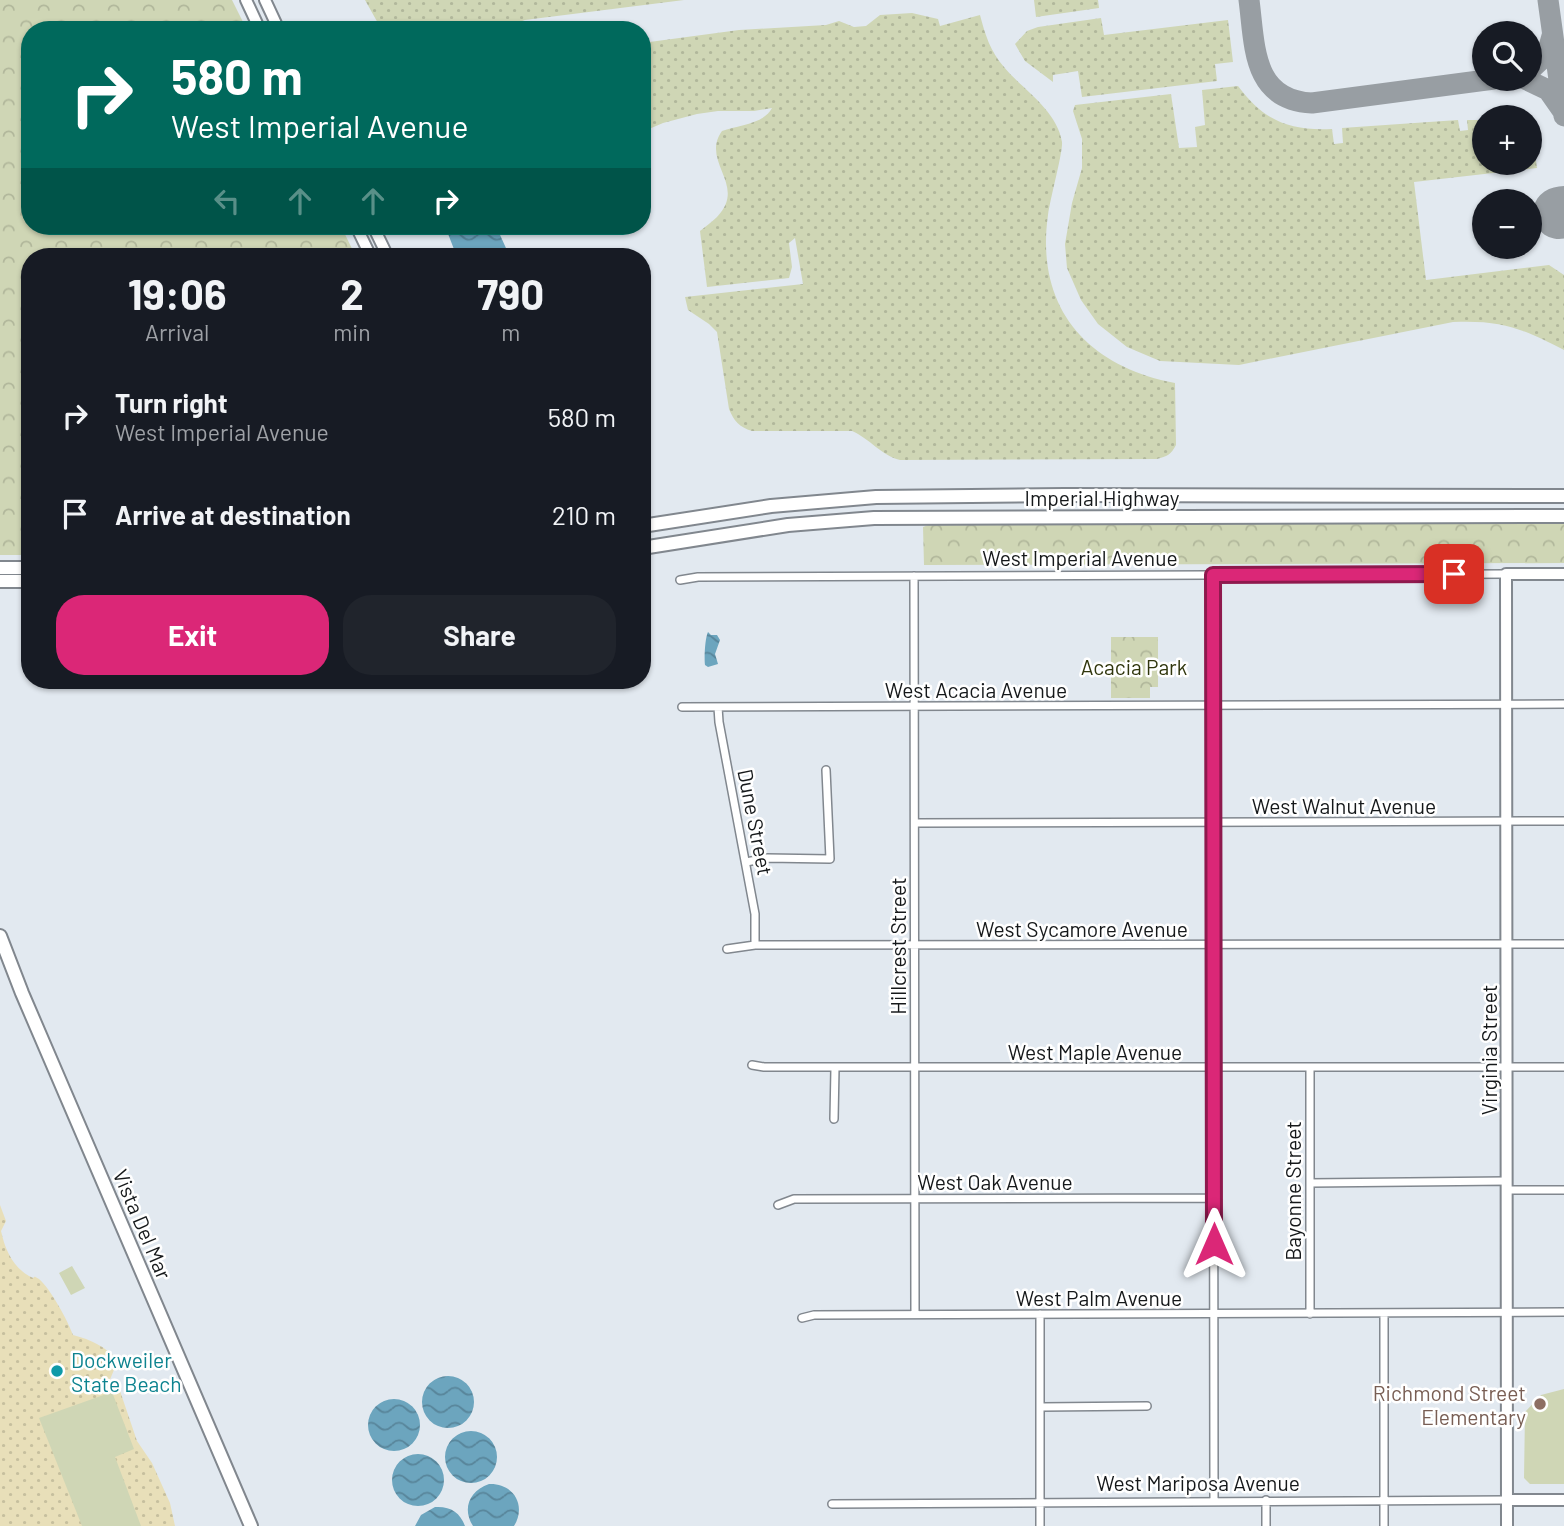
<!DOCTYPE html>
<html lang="en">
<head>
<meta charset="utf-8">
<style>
	:root { --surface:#171b24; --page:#20242c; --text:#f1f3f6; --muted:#9ea1a6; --accent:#db2777 }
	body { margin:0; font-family:Barlow,sans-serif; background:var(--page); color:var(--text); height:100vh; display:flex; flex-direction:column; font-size:26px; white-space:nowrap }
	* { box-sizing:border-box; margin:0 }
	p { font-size:23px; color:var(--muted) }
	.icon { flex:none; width:38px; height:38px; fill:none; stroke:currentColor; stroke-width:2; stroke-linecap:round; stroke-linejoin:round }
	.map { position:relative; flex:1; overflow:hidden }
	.side { position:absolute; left:21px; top:248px; width:630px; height:441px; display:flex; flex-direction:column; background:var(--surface); border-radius:28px; box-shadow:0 2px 5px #0004 }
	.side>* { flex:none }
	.hud { position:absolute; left:21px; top:21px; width:630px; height:214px; border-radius:28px; box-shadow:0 2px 5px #0004; background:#00695c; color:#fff; overflow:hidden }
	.controls { position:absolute; left:1472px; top:21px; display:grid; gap:14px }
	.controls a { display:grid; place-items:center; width:70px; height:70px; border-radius:50%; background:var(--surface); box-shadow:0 2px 5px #0004; font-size:35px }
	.pin { position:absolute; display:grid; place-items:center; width:60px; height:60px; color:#fff; margin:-30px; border-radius:14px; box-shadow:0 4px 10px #0006 }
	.me { position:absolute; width:77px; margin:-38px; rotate:0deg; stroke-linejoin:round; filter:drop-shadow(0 0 5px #0008) }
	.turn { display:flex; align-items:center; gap:24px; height:147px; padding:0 35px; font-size:32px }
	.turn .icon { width:91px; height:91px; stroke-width:2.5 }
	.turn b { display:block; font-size:49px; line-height:60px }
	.lanes { display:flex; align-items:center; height:66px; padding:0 35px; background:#0003; justify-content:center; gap:35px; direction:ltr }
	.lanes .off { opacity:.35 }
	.eta { display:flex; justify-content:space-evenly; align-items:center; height:119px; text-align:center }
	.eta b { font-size:42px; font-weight:700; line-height:49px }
	.button { display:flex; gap:14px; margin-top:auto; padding:14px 35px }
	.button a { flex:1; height:80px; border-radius:28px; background:var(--accent); color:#fff; font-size:28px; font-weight:700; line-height:80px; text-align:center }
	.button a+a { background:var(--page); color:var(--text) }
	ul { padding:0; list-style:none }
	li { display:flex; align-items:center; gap:21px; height:98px; padding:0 35px }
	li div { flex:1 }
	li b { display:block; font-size:26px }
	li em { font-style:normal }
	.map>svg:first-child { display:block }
	.grass { fill:url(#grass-dots) }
	.sand { fill:url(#sand-dots) }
	.park { fill:url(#park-crowns) }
	.pitch { fill:#cfd6b5 }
	.water { fill:url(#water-waves) }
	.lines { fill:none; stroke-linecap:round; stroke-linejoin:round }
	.taxiway { stroke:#989ea3; stroke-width:21 }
	.runway { stroke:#989ea3; stroke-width:52 }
	.street-casing { stroke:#81878e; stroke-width:10 }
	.secondary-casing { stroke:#81878e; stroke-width:14 }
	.primary-casing { stroke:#81878e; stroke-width:16 }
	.street { stroke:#fff; stroke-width:7 }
	.secondary { stroke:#fff; stroke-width:10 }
	.primary { stroke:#fff; stroke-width:12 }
	.route-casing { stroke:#8e194d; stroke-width:18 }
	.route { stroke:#db2777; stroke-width:12 }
	.culture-dot { fill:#0f9aa8; stroke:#fff; stroke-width:2.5 }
	.education-dot { fill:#8d6e63; stroke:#fff; stroke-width:2.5 }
	.labels { text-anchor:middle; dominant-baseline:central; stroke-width:5; stroke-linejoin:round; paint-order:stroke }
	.street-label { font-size:21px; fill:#15181a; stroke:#fff }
	.park-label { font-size:21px; fill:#30360d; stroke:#fff }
	.culture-label { font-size:21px; fill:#0d838f; stroke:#fff; text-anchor:start }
	.education-label { font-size:21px; fill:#785e54; stroke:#fff; text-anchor:end }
</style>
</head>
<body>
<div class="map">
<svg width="1564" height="1526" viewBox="0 0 1564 1526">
	<defs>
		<pattern id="grass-dots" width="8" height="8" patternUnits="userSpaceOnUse" patternTransform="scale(1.75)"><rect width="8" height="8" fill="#cfd6b5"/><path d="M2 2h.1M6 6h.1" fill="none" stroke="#b1b79b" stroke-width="1.8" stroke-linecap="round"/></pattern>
		<pattern id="sand-dots" width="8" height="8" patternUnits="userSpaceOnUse" patternTransform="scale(1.75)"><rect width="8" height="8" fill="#e8dfb9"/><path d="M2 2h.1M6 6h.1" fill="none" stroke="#c6bf9e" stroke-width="1.8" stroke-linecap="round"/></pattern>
		<pattern id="park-crowns" width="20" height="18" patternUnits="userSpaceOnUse" patternTransform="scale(1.75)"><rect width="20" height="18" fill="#cfd6b5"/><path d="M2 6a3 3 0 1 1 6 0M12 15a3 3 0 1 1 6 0" fill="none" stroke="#b1b79b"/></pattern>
		<pattern id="water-waves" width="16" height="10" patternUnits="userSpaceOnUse" patternTransform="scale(1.75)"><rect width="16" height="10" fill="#6ca5be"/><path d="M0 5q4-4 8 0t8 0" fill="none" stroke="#58859a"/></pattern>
	</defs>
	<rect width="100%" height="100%" fill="#e2e9f0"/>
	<!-- grass -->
	<path class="grass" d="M365,0H684L525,20L498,30H386L383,23L379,25Z
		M1034,0H1098L1099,8L1036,17Z
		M912,13L938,19L940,26L980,15C985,34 990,51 1004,67C1023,90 1057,110 1062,142C1063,152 1050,199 1048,215C1035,307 1086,366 1175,383L1176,445C1171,455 1167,456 1157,459L900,460C881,455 870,439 852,431H752C739,427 734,421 729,409L717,332L709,324L688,310L685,297L803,284L795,238L789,243L792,267L789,278L707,287L700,231C706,226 712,222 717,217C748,185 700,162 722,131C738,125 764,124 772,108L754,111H718L697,114L663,123L642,132V43L739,30L826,25L839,21L854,27L866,26L880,15Z
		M1101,18L1104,35L1228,20L1233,62L1215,64L1217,81L1082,97L1078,71L1053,75V82L1025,61L1015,44L1027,31L1038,27Z
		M1238,86C1264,121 1289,131 1332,129L1334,144L1343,143L1342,128L1458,120L1460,131L1468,130L1467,120H1484V163H1530V140L1533,139L1537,168L1414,182L1426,280L1549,265L1564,275V350C1521,328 1502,320 1453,322L1239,365L1160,361L1127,347L1098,324L1081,300L1067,268L1065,244L1072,203L1082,168V139L1073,111L1075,105L1171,94L1179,148L1197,147L1195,127L1205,125L1202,90Z"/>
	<!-- sand -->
	<path class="sand" d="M0,1205L6,1221L1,1231C5,1249 12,1266 29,1276C38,1281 30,1273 39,1279C50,1288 68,1321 73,1335C92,1340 104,1346 118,1360L109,1382L119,1388L137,1441L152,1463L170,1503L175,1526H0Z"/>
	<!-- park -->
	<path class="park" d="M0,0H232L247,30H30V226H341L356,257H30V555H0Z
		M1564,523V563L924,565L923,527L931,524Z
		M1111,637H1158V687H1150V698H1111Z"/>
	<!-- pitch -->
	<path class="pitch" d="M72,1266L85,1288L71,1295L59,1273Z
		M1564,1389V1484H1530L1524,1478L1525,1412L1541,1395Z
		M112,1392L134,1449L115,1457L141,1526H82L39,1418Z"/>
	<!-- water -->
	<path class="water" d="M445,226H496L510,257H457Z
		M708,632L711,635H717L720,640L715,654L718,664L708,667L705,665C704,658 705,638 708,632Z
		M422 1402a26 26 0 1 1 52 0a26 26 0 1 1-52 0Z
		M368 1425a26 26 0 1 1 52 0a26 26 0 1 1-52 0Z
		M445 1457a26 26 0 1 1 52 0a26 26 0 1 1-52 0Z
		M392 1480a26 26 0 1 1 52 0a26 26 0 1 1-52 0Z
		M489,1484C513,1483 527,1505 514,1526H473C462,1509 469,1491 489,1484Z
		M435,1507C450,1506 460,1512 465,1526H415L421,1515Z"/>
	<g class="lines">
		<!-- taxiway -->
		<path class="taxiway" d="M1249,0C1255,46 1252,100 1312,103L1494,79
			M1548,0L1564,116
			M1530,70L1547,54L1552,36
			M1525,79L1548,90L1562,110"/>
		<!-- runway -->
		<path class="runway" d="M1559,213L1564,212"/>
		<defs>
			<path id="street" d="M1213,575L1214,1501
				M914,576L915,1314
				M680,580L698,577L1506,574
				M682,707L1564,704
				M718,707L719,722L755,914V945
				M915,823L1564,821
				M746,862L767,858L830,859L826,770
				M727,949L755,945L1564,944
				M752,1065L764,1067H1564
				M1310,1068V1314
				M834,1119L835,1068
				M1310,1183L1507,1181
				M1507,1190H1564
				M778,1205L794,1199L1214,1198
				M1384,1313V1526
				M802,1318L814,1315L1564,1312
				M1042,1407L1147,1406
				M1266,1500V1526
				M832,1504L1507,1500
				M1040,1526V1314"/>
			<path id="secondary" d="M246,0L260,30
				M265,0L279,30
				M356,226L371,257
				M373,226L388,257
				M1507,1500H1564
				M1507,1526L1506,574H1564"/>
			<path id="primary" d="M642,526L771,506L876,497L1065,495L1564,496
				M642,548L788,525L874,518L1564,516
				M0,568H30
				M0,581H30
				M0,936L22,993L251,1526"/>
		</defs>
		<!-- street casing -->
		<use href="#street" class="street-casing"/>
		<!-- secondary casing -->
		<use href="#secondary" class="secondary-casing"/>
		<!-- primary casing -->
		<use href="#primary" class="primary-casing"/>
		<!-- street -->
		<use href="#street" class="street"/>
		<!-- secondary -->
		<use href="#secondary" class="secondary"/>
		<!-- primary -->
		<use href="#primary" class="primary"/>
	</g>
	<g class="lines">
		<defs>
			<path id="route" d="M1214,1244L1213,575L1454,574"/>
		</defs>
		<!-- route casing -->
		<use href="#route" class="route-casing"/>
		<!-- route -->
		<use href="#route" class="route"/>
	</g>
	<!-- markers -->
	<circle class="culture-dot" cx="57" cy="1371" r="7"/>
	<circle class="education-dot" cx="1540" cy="1404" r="7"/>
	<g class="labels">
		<!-- street labels -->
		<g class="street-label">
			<text x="1102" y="497">Imperial Highway</text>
			<text x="1080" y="557">West Imperial Avenue</text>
			<text x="976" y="689">West Acacia Avenue</text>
			<text x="1344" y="805">West Walnut Avenue</text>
			<text transform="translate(756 822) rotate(79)">Dune Street</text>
			<text x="1082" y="928">West Sycamore Avenue</text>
			<text transform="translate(897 946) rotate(-90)">Hillcrest Street</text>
			<text transform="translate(1488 1050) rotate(-90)">Virginia Street</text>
			<text x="1095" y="1051">West Maple Avenue</text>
			<text x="995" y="1181">West Oak Avenue</text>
			<text transform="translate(1292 1191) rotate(-90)">Bayonne Street</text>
			<text transform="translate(143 1224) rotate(67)">Vista Del Mar</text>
			<text x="1099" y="1297">West Palm Avenue</text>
			<text x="1198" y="1482">West Mariposa Avenue</text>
		</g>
		<!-- park labels -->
		<g class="park-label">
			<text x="1134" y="666">Acacia Park</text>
		</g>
		<!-- culture labels -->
		<g class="culture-label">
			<text x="71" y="1359">Dockweiler<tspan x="71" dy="24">State Beach</tspan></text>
		</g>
		<!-- education labels -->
		<g class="education-label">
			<text x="1526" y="1392">Richmond Street<tspan x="1526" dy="24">Elementary</tspan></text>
		</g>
	</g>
</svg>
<div class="controls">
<a><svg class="icon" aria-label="search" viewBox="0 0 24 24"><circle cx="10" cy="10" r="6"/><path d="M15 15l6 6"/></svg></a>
<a>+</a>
<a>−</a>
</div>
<div class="pin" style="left:1454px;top:574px;background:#d93025"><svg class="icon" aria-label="arrive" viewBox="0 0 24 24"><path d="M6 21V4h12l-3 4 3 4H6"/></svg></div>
<svg class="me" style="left:1214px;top:1244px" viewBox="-20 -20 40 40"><path d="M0-17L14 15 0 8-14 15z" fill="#db2777" stroke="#fff" stroke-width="4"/></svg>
<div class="hud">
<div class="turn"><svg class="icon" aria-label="right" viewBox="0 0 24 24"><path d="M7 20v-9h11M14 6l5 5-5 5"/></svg><div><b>580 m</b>West Imperial Avenue</div></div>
<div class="lanes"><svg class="icon off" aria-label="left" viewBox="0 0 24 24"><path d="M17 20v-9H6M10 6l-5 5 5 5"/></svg><svg class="icon off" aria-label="ahead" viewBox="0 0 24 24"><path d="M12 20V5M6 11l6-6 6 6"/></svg><svg class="icon off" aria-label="ahead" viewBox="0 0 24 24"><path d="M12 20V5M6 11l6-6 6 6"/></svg><svg class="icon" aria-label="right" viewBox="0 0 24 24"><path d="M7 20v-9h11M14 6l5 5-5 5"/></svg></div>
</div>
<section class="side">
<div class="eta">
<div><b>19:06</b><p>Arrival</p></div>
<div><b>2</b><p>min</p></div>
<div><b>790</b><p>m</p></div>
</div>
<ul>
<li><svg class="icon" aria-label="right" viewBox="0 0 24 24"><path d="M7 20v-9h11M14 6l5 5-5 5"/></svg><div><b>Turn right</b><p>West Imperial Avenue</p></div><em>580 m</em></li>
<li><svg class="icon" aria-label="arrive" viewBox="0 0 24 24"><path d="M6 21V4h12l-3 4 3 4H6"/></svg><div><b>Arrive at destination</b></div><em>210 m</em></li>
</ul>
<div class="button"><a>Exit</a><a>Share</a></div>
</section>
</div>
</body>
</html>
